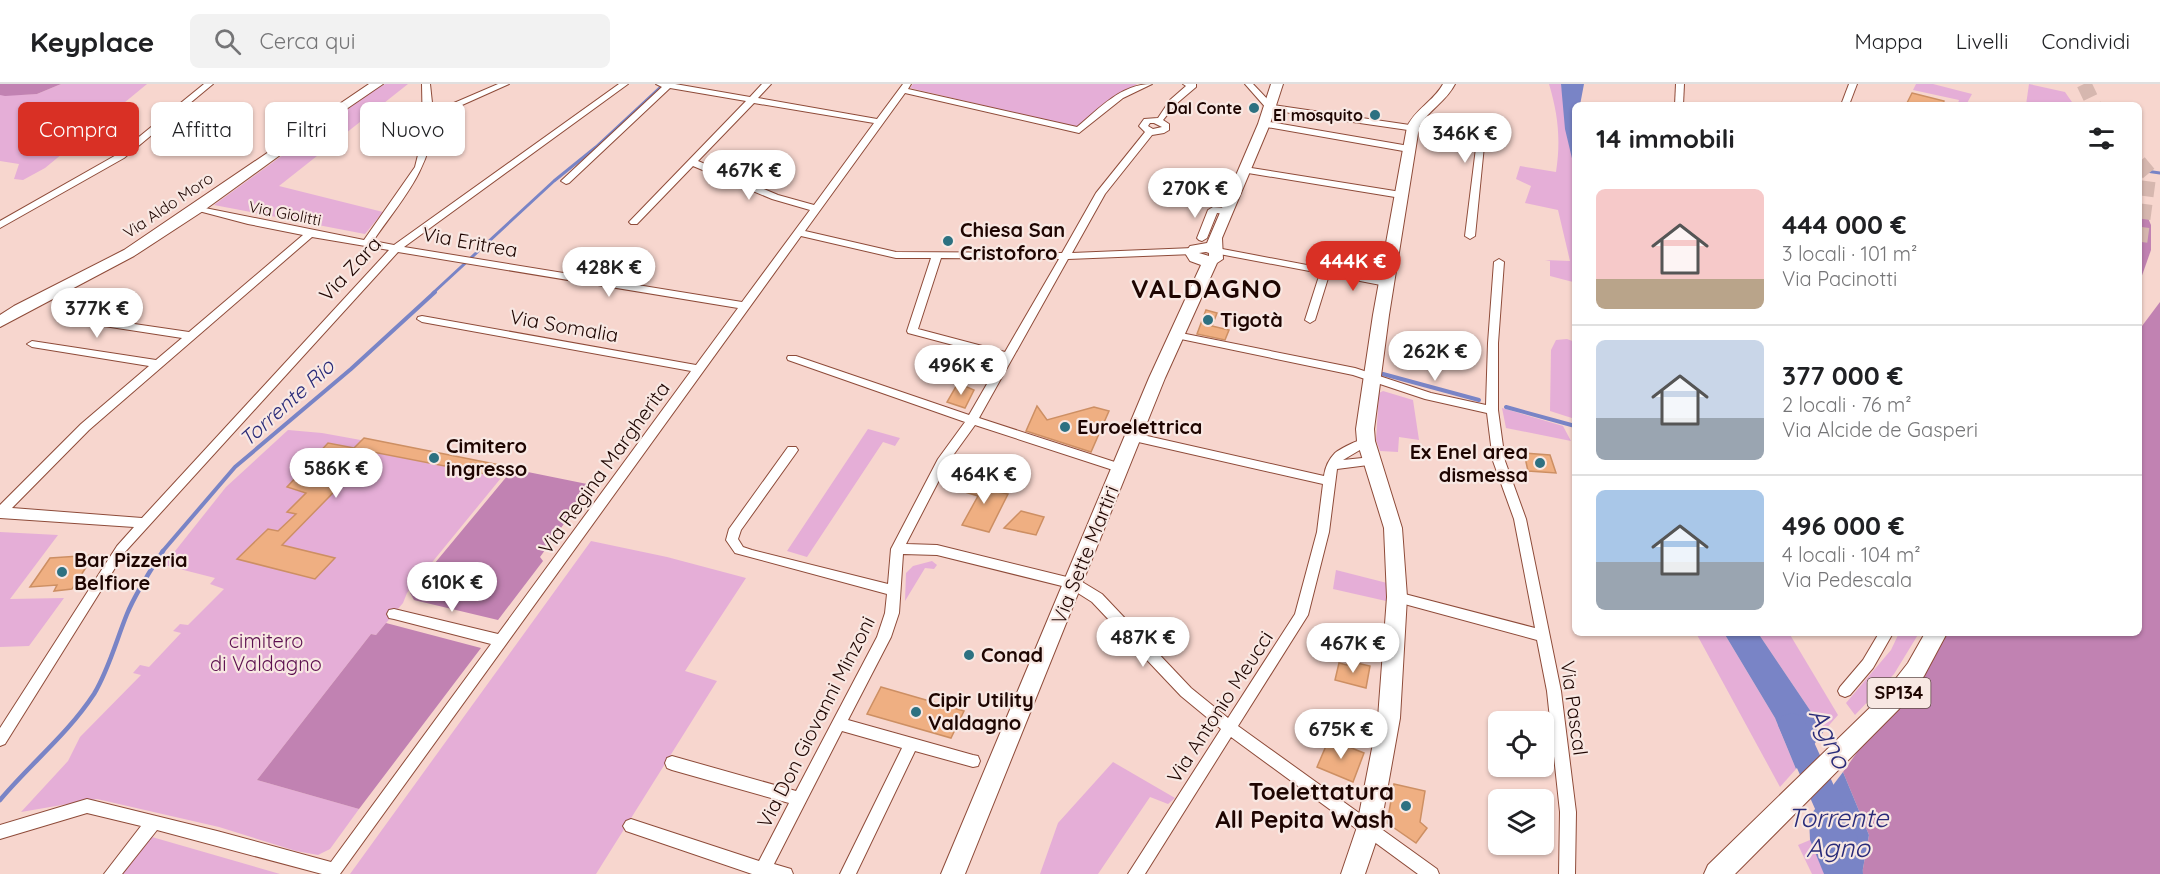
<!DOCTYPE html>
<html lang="it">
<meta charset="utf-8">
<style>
body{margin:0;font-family:Quicksand,sans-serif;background:#f2f2f2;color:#202124;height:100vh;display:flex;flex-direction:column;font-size:22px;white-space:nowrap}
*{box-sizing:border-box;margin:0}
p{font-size:20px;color:#757577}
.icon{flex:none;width:33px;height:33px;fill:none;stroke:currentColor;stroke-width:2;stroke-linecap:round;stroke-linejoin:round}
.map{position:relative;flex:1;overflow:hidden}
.details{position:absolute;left:1572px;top:18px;width:570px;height:534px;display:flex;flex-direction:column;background:#fff;border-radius:9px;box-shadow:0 2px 4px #0004}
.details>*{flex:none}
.guide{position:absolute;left:18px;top:18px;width:570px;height:54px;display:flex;gap:12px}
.tools{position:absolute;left:1488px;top:627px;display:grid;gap:12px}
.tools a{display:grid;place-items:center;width:66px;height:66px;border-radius:9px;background:#fff;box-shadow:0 2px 4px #0004;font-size:30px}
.price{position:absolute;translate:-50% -51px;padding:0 14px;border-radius:21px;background:#fff;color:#222;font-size:20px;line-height:39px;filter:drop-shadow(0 2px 3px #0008)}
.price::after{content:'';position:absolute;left:50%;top:36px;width:18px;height:14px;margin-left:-9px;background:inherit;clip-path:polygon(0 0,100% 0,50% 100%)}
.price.active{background:#d93025;color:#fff}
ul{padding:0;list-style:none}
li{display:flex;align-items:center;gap:18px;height:150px;padding:0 24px}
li+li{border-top:2px solid #e0e0e0}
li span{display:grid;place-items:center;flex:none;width:168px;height:120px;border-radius:9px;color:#555}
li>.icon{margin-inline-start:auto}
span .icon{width:72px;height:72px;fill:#fffc;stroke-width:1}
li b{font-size:26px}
h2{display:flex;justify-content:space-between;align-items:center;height:72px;padding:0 24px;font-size:26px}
.pill{padding:0 21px;border-radius:9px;background:#fff;box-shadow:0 2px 4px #0004;font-size:21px;line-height:54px}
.pill.active{background:#d93025;color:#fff}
header{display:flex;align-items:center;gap:36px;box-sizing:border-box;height:84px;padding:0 30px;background:#fff;border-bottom:2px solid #e0e0e0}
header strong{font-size:28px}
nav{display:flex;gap:33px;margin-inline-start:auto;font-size:21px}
.search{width:420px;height:54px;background:#f2f2f2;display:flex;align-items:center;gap:15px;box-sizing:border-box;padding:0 21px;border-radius:9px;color:#757577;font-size:22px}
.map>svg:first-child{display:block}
.green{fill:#e5aed7}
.forest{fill:#c182b2}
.water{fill:#7984c6}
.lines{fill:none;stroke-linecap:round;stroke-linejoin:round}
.stream-far2{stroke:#7984c6;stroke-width:3}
.stream-far1{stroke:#7984c6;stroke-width:4}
.stream{stroke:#7984c6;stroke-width:4.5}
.river{fill:#7984c6;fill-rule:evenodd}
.building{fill:#efaf82;stroke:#cd8f63;stroke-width:1.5}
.primary-tunnel{stroke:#d6b7af;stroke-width:15;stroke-dasharray:15 8;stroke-linecap:butt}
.street-casing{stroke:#8e4b39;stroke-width:2}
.secondary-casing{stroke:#8e4b39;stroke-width:2}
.primary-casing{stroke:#8e4b39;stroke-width:2}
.street{fill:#fff;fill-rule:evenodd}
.secondary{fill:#fff;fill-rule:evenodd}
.primary{fill:#fff;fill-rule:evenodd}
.poi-dot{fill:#2d7181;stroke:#f8e8e3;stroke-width:2}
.labels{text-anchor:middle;stroke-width:4.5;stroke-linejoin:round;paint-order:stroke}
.far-poi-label{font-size:16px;font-weight:bold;fill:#1e0501;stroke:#f8e8e3;text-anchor:end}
.far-street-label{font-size:16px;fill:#1e0501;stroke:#f8e8e3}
.shield{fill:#f8e8e3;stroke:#5f4945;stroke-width:1.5}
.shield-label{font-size:18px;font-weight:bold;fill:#1e0501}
.poi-label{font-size:20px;font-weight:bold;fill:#1e0501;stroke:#f8e8e3;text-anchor:start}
.street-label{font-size:20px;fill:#1e0501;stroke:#f8e8e3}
.park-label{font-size:20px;fill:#5c104f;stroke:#f8e8e3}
.water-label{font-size:21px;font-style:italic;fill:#292b79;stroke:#f8e8e3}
.near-poi-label{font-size:24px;font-weight:bold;fill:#1e0501;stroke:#f8e8e3;text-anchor:end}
.district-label{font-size:26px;font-weight:bold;letter-spacing:1.5px;fill:#1e0501;stroke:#f8e8e3}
.near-water-label{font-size:26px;font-style:italic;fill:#292b79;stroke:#f8e8e3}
</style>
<header>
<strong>Keyplace</strong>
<div class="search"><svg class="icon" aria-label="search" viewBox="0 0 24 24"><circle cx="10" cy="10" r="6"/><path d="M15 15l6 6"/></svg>Cerca qui</div>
<nav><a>Mappa</a><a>Livelli</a><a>Condividi</a></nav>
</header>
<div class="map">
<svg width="2160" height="790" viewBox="0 0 2160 790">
<rect width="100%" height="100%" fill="#f7d6ce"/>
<g class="green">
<polygon points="61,0 147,0 45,84 23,96 14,95 19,80 0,77 0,11 37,10"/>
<polygon points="385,0 408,0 279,102 383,128 365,150 214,121 364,12"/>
<polygon points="913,0 1137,0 1080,44 910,4"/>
<path d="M1549 0H1561L1575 87V213L1573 198 1550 192V177L1545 176 1570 177 1558 126 1525 119 1531 102 1516 95 1520 82 1556 88C1561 56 1558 30 1549 0Z"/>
<polygon points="1916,0 1933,0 1972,10 1966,21 1958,19 1959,16 1913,6"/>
<polygon points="2029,0 2065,8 2074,21 2026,21"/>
<polygon points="1567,255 1575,258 1575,335 1550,327 1551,266 1556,256"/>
<polygon points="1383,307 1413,316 1419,356 1399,353 1398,368 1380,367 1376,356 1379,309"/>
<polygon points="1502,324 1563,342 1571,357 1506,344"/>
<polygon points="868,345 900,354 895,362 883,358 807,473 787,467"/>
<polygon points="288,346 322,349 510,383 407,509 403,519 376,551 371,550 257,696 359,725 330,765 318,771 296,767 219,743 97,715 21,728 68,677 80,653 141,591 133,589 140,581 149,583 181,549 173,547 180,540 188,541 224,505 210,500 215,494 164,481 226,403"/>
<polygon points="0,448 58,451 10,515 64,514 29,562 0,563"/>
<polygon points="591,457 667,473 746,494 685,587 717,597 596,790 350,790"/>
<polygon points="932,477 937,481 934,485 925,484 905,517 906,489 913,482"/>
<polygon points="1336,486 1387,499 1386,517 1333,505"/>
<polygon points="1696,549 1724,549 1775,634 1796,685 1780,703"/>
<polygon points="1758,549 1789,549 1838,631 1824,647"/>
<polygon points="1899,549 1919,549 1894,590 1855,631 1846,619 1891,566"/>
<polygon points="1113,678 1175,714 1168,720 1150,713 1098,790 1040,790 1058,739"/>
<polygon points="152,753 280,790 122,790"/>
<polygon points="1810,756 1823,785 1824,790 1812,790 1798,761"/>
</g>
<g class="forest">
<polygon points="0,0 61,0 37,10 5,12 0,11"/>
<polygon points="2139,113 2151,141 2151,166 2139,200"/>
<polygon points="2160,218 2160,790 1862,790 1869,751 1843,688 1942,549 2139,549 2139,246"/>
<polygon points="513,385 592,401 540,473 543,477 498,536 414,516 410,509"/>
<polygon points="386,539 481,564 359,725 257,696 371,550 376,551"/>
</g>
<g class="water">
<polygon points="1561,0 1584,0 1580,21 1575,21 1575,87 1565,45"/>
<polygon points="1724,549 1758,549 1824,647 1796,685 1775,634"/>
<polygon points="1843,688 1869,751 1862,790 1824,790 1810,756 1809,733"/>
</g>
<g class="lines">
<g class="stream-far2">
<polyline points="2139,86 2160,89"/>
<polyline points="433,209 554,97 596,63 664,0"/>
</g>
<g class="stream-far1">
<polyline points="1383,290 1479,316"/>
<polyline points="1506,323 1575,342"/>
<polyline points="162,468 235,383 351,285 435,208"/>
</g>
<path class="stream" d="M0 716C31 679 67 651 94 610 109 585 116 557 127 530 136 508 150 487 163 467"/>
<polygon class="river" points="1792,629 1802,632 1857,752 1863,790 1831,790 1827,752 1778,641 1782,632"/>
</g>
<g class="building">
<polygon points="1912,9 1944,17 1943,21 1906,21"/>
<polygon points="1206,226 1217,229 1212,242 1229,246 1225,256 1197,250"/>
<polygon points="958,299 974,306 965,324 947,318"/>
<polygon points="1037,322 1047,336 1094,323 1109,327 1091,368 1026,347"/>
<polygon points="364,354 510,383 491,391 373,368 282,461 335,474 315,495 237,475 268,445 278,447 296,430 287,428 306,409 287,403 328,359 354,364"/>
<polygon points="1524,369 1550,371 1556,389 1528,387"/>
<polygon points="973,394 997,400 993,407 1008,410 989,448 962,441 978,412 965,408"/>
<polygon points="1021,427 1044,433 1036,451 1004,444"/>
<polygon points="94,471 72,505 54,507 57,501 30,503 50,474"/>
<polygon points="1348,577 1370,582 1366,604 1335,596 1339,579 1347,581"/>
<polygon points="881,603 964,627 951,654 867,630"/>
<polygon points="1329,655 1364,669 1353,698 1317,683"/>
<polygon points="1394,700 1425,707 1420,738 1427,744 1416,759 1387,739"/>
</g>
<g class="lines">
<g class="primary-tunnel">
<polyline points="2084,0 2094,21"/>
<polyline points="2139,78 2149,90 2139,164"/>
</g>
<g class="street-casing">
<g id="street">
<polygon points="204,0 213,0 124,74 0,144 0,137 118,70"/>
<path d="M422 0H430L433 28 498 0H509L433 34C433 84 399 119 373 157L394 161 619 0H628L404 163 742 218 810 126 772 115 693 82 637 140H631L629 138 746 17 670 4 569 99 566 100 561 97 663 2V0H675L750 13 762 0H771L758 14 877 35 903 0H911L908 5 1077 43C1100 24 1121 0 1152 0L1123 14 1079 49 905 9 805 147 896 168 1062 169 1096 109 1145 48 1139 42 1144 35 1158 34 1170 16 1186 2 1183 0H1196V3L1176 20 1163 36 1169 40V46L1164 49 1152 51 1105 110 1072 169 1193 164 1198 167 1193 170 1068 175 979 334 1124 381 1126 384 1124 387H1116L975 341 949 377 906 460 937 461 1079 496 1102 510 1191 604 1228 634 1295 530 1317 448 1323 400 1134 357 1128 353 1134 349 1324 392C1325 384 1329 375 1335 369 1341 364 1363 353 1370 354L1372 357 1370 360 1343 376 1372 373 1376 374 1378 377 1376 380 1337 385 1329 448 1308 531 1238 642 1437 785 1439 790H1418L1231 653 1145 790H1128L1221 645 1181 612 1092 518 1070 504 937 471 903 470 899 529 891 553 848 636 973 671 978 672 980 677 978 682 973 683 915 667 856 790H840L902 664 842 647 774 780 791 785 793 790H752L626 747 623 742 626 737 631 735 759 777 789 719 672 686 667 684 665 679 667 674 672 672 796 707 877 553 885 529 887 510 735 469 726 456 729 445 788 363H796L798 366 796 369 741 446 738 455 743 463 752 466 888 500 891 465 938 375 965 338 788 276 787 274 788 272H796L969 331 1002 274 908 249 907 247 931 174H896L801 152 340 790H322L157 746 122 790H104L141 742 87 729 0 755V741L87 715 217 747 331 778 491 560 394 535 389 534 387 530 389 526 394 525 498 550 691 287 422 238 417 235 418 233 422 232 696 281 738 224 398 168 125 468 5 660 0 662V644L117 462 134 443 0 434V421L81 340 149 282 32 263 27 260 32 257 156 276 182 254 104 242 94 237 127 209H135V213L107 236 189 248 303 151 248 140 195 126V122L364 156 415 83 423 51ZM754 19 874 39 814 121 778 111 698 77ZM1150 39H1154L1162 43 1153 45 1148 42ZM312 153 389 166 142 434 12 424 89 346ZM941 174 1059 175 1005 268 918 245Z"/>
<polygon points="1245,0 1253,0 1273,21 1485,52 1475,152 1470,155 1465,152 1477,56 1270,26 1267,25"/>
<polygon points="1676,0 1684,0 1683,21 1675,21"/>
<polygon points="1849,0 1857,0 1849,21 1841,21"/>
<polygon points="1264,37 1409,62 1413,65 1409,68 1261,42 1261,38"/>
<polygon points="1245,83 1401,108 1406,111 1401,114 1242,88 1242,84"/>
<polygon points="1213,123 1226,124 1231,127 1226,130 1217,129 1207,154 1202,157 1199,156 1197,154 1208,126"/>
<polygon points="1217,164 1386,196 1391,199 1386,202 1329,191 1315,236 1310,239 1305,236 1320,189 1214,169 1214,165"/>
<polygon points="1499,175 1504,178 1498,259 1498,326 1505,377 1526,435 1561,607 1576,728 1575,790 1559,790 1560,728 1547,607 1537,556 1397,518 1392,517 1390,513 1392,509 1397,508 1535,544 1514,435 1493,377 1487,329 1425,315 1353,291 1176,254 1171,251 1176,248 1355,284 1431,309 1486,321 1488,259 1494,178"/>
<polygon points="1879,549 1893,549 1873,584 1850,611 1845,613 1840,611 1838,607 1840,603 1863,576"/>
</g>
</g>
<g class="secondary-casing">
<g id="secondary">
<polygon points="369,0 383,0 298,58 203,127 134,172 0,243 0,231 14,222 124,166"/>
<polygon points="656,0 671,0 672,1 666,5"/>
<path d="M1271 0H1283L1270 40 1222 154 1223 175 1217 179 1165 294 965 790H941L1149 294 1201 181 1190 177 1185 169 1190 162 1207 159 1258 40ZM1206 168 1209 169V172L1199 169Z"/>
<path d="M1443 0H1455C1446 18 1428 26 1419 43L1389 231 1374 345 1375 357 1402 444 1407 513 1400 634 1380 746 1365 790H1341L1356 746 1378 634 1387 513 1384 444 1357 357 1356 345 1373 231 1407 43C1415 25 1434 17 1443 0Z"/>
</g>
</g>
<g class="primary-casing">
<polygon id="primary" points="1925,549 1947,549 1924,592 1899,625 1735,790 1704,790 1708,781 1883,611 1908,579"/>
</g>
<use href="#street" class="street"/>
<use href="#secondary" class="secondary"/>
<use href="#primary" class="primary"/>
</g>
<g class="poi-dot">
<circle cx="1254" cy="24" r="6"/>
<circle cx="1375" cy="31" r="6"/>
<circle cx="948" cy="157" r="6"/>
<circle cx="1208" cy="236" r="6"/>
<circle cx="1065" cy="343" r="6"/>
<circle cx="434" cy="374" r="6"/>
<circle cx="1540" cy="379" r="6"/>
<circle cx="62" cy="488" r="6"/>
<circle cx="969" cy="571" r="6"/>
<circle cx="916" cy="628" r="6"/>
<circle cx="1406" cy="722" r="6"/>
</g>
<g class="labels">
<g class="far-poi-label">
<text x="1242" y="30">Dal Conte</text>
<text x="1363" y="37">El mosquito</text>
</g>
<g class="far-street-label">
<text transform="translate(168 121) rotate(-34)" y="6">Via Aldo Moro</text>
<text transform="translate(285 129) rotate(11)" y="6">Via Giolitti</text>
</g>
<rect class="shield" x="1867.5" y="594" width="63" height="30" rx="4.5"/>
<g class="shield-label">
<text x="1899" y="615">SP134</text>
</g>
<g class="poi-label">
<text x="960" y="153">Chiesa San<tspan x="960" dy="23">Cristoforo</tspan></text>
<text x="1220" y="243">Tigotà</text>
<text x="1077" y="350">Euroelettrica</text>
<text x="446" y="369">Cimitero<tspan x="446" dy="23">ingresso</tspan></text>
<text x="1528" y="375" text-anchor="end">Ex Enel area<tspan x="1528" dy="23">dismessa</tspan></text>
<text x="74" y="483">Bar Pizzeria<tspan x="74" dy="23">Belfiore</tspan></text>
<text x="981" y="578">Conad</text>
<text x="928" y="623">Cipir Utility<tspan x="928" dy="23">Valdagno</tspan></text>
</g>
<g class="street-label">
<text transform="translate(470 158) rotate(10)" y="7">Via Eritrea</text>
<text transform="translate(350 185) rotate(-47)" y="7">Via Zara</text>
<text transform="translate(564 242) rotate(10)" y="7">Via Somalia</text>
<text transform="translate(604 384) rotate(-54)" y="7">Via Regina Margherita</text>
<text transform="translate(1085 471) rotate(-68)" y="7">Via Sette Martiri</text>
<text transform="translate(1220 623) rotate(-57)" y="7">Via Antonio Meucci</text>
<text transform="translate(1574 624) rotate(82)" y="7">Via Pascal</text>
<text transform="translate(816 638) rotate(-63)" y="7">Via Don Giovanni Minzoni</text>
</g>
<g class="park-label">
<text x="266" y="564">cimitero<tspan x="266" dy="23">di Valdagno</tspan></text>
</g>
<g class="water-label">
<text transform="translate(287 319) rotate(-42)" y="7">Torrente Rio</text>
</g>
<g class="near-poi-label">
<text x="1394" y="716">Toelettatura<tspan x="1394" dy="28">All Pepita Wash</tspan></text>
</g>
<g class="district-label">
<text x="1207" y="214">VALDAGNO</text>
</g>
<g class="near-water-label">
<text transform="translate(1830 654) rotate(65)" y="9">Agno</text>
<text x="1838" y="743">Torrente<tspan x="1838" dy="30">Agno</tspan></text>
</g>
</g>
</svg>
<div class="tools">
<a><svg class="icon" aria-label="locate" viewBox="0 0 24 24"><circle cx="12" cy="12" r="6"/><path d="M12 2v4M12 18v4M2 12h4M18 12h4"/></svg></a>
<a><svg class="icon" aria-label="layers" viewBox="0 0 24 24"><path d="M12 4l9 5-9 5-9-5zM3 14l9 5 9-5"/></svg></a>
</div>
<b class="price" style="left:1465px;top:80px">346K €</b>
<b class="price" style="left:749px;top:117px">467K €</b>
<b class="price" style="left:1195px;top:135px">270K €</b>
<b class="price active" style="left:1353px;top:208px">444K €</b>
<b class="price" style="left:609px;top:214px">428K €</b>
<b class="price" style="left:97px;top:255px">377K €</b>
<b class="price" style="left:1435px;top:298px">262K €</b>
<b class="price" style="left:961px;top:312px">496K €</b>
<b class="price" style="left:336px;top:415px">586K €</b>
<b class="price" style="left:984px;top:421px">464K €</b>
<b class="price" style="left:452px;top:529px">610K €</b>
<b class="price" style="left:1143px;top:584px">487K €</b>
<b class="price" style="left:1353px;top:590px">467K €</b>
<b class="price" style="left:1341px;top:676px">675K €</b>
<div class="guide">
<a class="pill active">Compra</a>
<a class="pill">Affitta</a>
<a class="pill">Filtri</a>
<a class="pill">Nuovo</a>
</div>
<section class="details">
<h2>14 immobili<svg class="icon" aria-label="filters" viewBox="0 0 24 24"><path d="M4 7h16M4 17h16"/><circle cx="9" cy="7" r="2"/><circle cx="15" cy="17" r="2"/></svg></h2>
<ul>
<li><span style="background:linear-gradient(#f6c9c9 75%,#b9a48a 0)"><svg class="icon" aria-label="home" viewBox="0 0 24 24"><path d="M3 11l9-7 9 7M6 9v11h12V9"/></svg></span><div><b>444 000 €</b><p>3 locali · 101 m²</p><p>Via Pacinotti</p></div></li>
<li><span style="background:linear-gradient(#c9d6e8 65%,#9aa5b1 0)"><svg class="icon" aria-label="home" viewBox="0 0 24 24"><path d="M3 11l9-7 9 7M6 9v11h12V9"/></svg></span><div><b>377 000 €</b><p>2 locali · 76 m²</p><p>Via Alcide de Gasperi</p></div></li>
<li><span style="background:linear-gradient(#a9c7e8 60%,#9aa5b1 0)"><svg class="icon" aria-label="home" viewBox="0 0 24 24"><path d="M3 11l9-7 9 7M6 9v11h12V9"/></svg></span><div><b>496 000 €</b><p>4 locali · 104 m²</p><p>Via Pedescala</p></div></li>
</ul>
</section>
</div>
